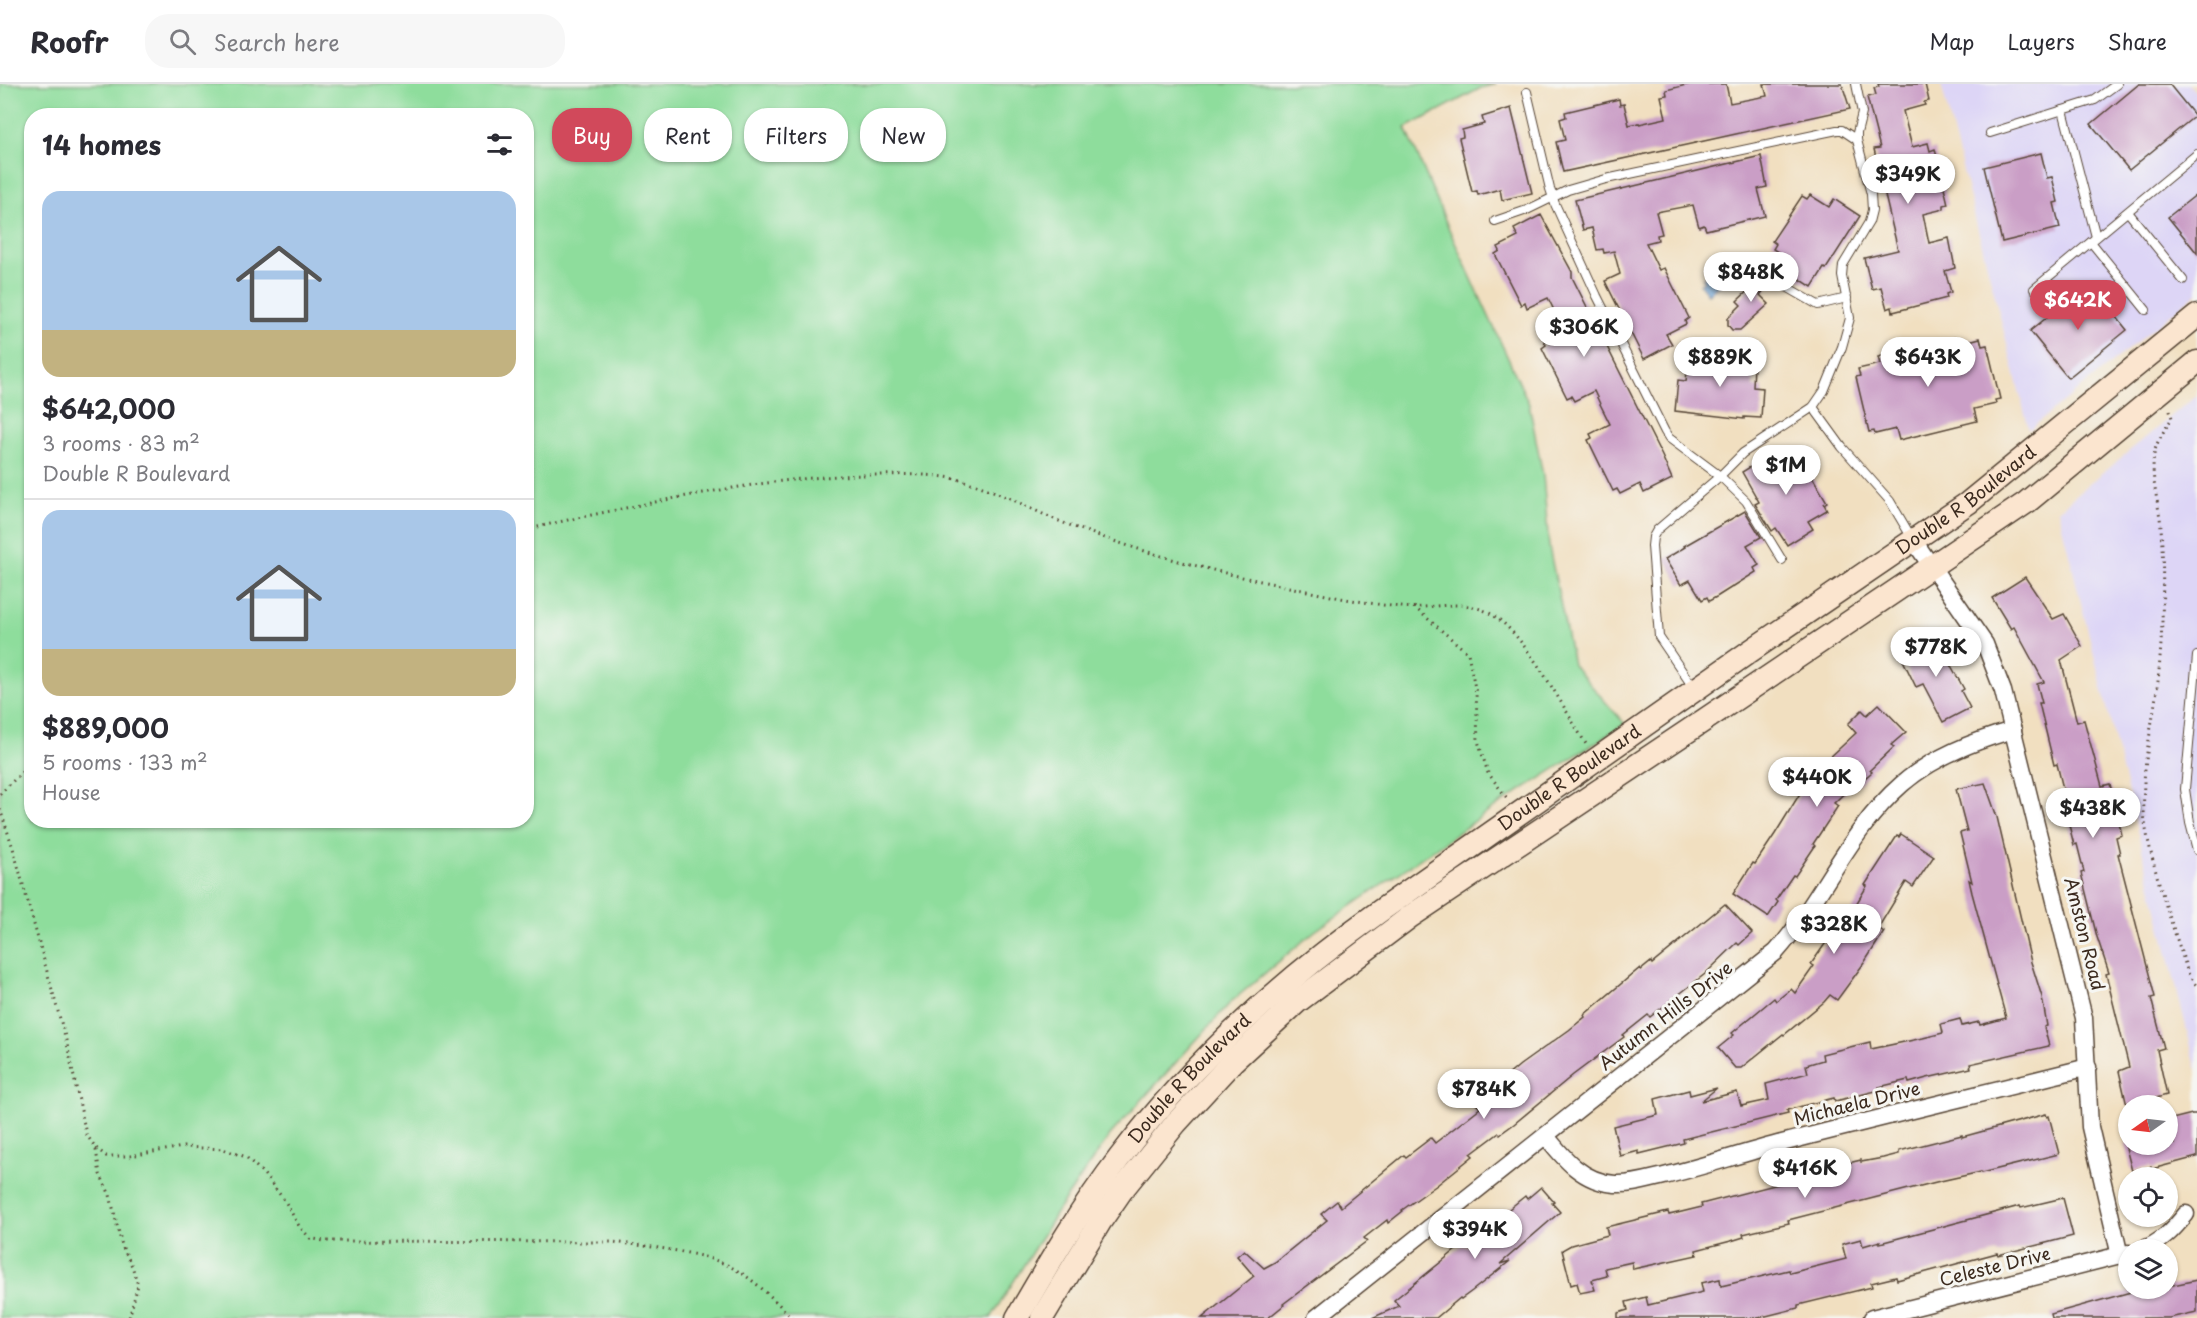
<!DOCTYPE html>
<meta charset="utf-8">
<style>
body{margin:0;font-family:"Playpen Sans",sans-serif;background:#f7f7f7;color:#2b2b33;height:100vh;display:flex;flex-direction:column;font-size:22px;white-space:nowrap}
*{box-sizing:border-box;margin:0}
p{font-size:20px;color:#7c7c81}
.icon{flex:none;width:33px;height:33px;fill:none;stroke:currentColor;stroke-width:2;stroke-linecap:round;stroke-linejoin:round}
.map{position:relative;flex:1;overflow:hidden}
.drawer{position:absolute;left:24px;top:24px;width:510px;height:720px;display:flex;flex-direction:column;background:#fff;border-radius:24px;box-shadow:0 2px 4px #0004}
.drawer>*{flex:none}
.hud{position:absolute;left:552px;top:24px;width:570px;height:54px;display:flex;gap:12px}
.needle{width:39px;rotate:256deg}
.fabs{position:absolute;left:2118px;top:1011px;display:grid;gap:12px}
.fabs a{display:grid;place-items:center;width:60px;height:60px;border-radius:50%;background:#fff;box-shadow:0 2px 4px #0004;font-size:30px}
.price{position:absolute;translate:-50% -51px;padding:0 14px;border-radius:21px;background:#fff;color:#222;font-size:20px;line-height:39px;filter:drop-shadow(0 2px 3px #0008)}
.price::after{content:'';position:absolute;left:50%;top:36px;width:18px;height:14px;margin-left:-9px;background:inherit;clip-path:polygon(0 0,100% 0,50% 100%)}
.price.active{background:#d1495b;color:#fff}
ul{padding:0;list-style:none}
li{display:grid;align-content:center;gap:12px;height:318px;padding:0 18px}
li+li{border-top:2px solid #e1e1e2}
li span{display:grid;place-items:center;height:186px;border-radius:18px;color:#555}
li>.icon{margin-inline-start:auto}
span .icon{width:108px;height:108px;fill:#fffc;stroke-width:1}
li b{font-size:26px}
h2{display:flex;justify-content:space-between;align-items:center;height:72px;padding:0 18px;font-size:26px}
.tag{padding:0 21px;border-radius:24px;background:#fff;box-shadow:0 2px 4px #0004;font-size:21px;line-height:54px}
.tag.active{background:#d1495b;color:#fff}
header{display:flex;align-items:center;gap:36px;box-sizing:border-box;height:84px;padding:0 30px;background:#fff;border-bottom:2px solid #e1e1e2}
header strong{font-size:28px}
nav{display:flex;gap:33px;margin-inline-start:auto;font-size:21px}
.search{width:420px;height:54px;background:#f7f7f7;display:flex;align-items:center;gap:15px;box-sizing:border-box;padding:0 21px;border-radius:24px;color:#7c7c81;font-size:22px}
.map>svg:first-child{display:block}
.built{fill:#ddd5f6}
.green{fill:#8edd9c;stroke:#64845d;stroke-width:1.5;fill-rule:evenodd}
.water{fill:#6aa4da;stroke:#52677c;stroke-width:1.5}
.building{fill:#ca9ec6}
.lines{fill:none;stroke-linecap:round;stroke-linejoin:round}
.service-casing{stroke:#564536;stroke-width:10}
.minor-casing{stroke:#564536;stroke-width:19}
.secondary-casing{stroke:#564536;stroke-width:25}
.path{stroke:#564536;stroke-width:3;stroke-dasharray:1.5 4.5;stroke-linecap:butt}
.service{stroke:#fff;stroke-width:8}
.minor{stroke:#fff;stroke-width:16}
.secondary{stroke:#fbe5cf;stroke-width:22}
.labels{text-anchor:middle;stroke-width:6;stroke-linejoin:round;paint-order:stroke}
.street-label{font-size:18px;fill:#3b2a1e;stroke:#f6f6f2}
</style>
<header>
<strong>Roofr</strong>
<div class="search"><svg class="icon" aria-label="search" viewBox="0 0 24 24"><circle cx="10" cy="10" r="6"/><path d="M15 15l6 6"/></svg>Search here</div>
<nav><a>Map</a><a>Layers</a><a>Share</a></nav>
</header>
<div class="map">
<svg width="2197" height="1234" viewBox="0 0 2197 1234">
<rect width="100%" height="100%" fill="#f6f6f2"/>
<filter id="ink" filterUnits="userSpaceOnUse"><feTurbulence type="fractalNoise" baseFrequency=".0167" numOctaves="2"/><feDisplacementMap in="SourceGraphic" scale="12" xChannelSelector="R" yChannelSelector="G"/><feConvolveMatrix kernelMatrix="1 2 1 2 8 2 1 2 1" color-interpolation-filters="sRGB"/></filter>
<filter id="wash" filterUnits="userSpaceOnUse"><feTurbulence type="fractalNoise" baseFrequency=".008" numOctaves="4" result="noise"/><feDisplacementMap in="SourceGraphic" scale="24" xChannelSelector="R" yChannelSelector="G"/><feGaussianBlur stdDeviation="1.35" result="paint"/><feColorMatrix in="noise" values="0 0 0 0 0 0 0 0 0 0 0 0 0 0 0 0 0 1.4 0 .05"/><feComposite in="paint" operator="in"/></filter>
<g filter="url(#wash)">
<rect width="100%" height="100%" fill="#f1dfc0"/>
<g class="built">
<polygon points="1941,0 2189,0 2197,10 2197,209 2029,346"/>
<polygon points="2197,311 2197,987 2058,426"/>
</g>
<path class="green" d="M0 0H1496L1481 4 1406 44 1452 152 1529 320 1543 391 1549 463 1573 581 1625 640 1500 720 1315 847 1231 918 1110 1051 1058 1126 991 1234H0ZM32 32H526V736H32Z"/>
<polygon class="water" points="1729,174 1735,182 1732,186 1733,190 1708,210 1700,200 1704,197 1703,194 1721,178 1725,179"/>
<g id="blocks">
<g class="building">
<polygon points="1690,0 1726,0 1730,19 1767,12 1764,0 1842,0 1850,25 1563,88 1556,58 1565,56 1560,35 1566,33 1565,28 1619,15 1620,21 1624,20 1629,41 1639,39 1639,40 1666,34 1661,12 1667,11 1666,6"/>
<polygon points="1878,0 1925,0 1929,17 1924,18 1925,21 1903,27 1912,63 1928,59 1930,67 1935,65 1948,120 1944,121 1944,125 1923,130 1929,159 1949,154 1955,184 1945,187 1951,208 1946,210 1947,214 1893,228 1892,223 1887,225 1881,203 1872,205 1864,174 1898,166 1878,82 1874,65 1880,64 1867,13 1876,11 1874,4 1879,3"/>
<polygon points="2139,0 2169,0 2195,32 2129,86 2091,40"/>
<polygon points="1511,24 1532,109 1502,116 1500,105 1478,111 1477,107 1472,108 1459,54 1463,53 1462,46 1484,40 1482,33"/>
<polygon points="2041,69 2047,94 2052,93 2058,118 2054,119 2060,144 2002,158 1984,83"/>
<polygon points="1761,72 1767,103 1758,105 1765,132 1706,146 1704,141 1699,143 1693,121 1656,128 1662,150 1657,151 1658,156 1646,159 1659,186 1664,184 1689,234 1685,237 1686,240 1666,250 1672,260 1644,275 1605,197 1620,190 1614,167 1604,169 1603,165 1597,166 1592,144 1583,146 1575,116"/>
<polygon points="2197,110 2197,169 2168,133"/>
<polygon points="1810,111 1829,123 1834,115 1860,132 1826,185 1824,184 1812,203 1786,186 1792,177 1773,165 1776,160 1772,157 1802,112 1807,115"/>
<polygon points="1541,131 1572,188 1572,193 1662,372 1672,395 1644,409 1640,400 1620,410 1617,405 1613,407 1588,356 1592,354 1590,350 1610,340 1600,320 1594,307 1574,317 1571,312 1567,314 1542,264 1546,261 1544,257 1564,247 1548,214 1527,224 1525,218 1521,221 1495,170 1500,167 1498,163 1518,153 1514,145"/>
<polygon points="1771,185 1777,190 1760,211 1769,220 1740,246 1732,246 1728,241 1728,234 1741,221 1737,217"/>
<polygon points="2086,202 2091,209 2095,206 2127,246 2068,294 2030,247"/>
<polygon points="1957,253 1958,260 1980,254 1982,262 1987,261 2000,315 1995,316 1996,320 1974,325 1977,337 1924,350 1899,356 1896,345 1875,350 1874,347 1869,348 1856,293 1860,292 1858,285 1880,280 1878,273 1894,269 1893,267"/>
<polygon points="1689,270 1751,276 1750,280 1754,281 1753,303 1763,304 1761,334 1744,333 1744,335 1675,327 1678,296 1686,297"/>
<polygon points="1793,369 1795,373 1799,370 1827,418 1824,420 1827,426 1808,437 1813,445 1787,461 1776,444 1772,447 1755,420 1759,418 1742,388 1768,372 1773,381"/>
<polygon points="1745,427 1761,453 1747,461 1759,481 1754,484 1756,488 1718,512 1709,517 1707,513 1702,516 1690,496 1681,501 1665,475 1685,463 1684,462"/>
<polygon points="2025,493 2053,535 2064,530 2082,562 2061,576 2077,638 2084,636 2102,702 2110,700 2122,751 2116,753 2120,770 2118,770 2155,913 2151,914 2164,964 2157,966 2167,1011 2127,1022 2119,987 2129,983 2106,890 2109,889 2097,853 2081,789 2084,788 2077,760 2074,761 2062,713 2065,713 2057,680 2054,681 2039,619 2042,619 2037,600 2044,598 2014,543 2011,545 1992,514"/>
<polygon points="1935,553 1964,605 1961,607 1970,624 1943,638 1923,600 1916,603 1900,570"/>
<polygon points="1879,620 1906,648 1891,661 1894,663 1870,686 1872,688 1858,700 1856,698 1834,719 1838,722 1813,760 1815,762 1795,792 1793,791 1776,816 1778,818 1768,833 1733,810 1753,779 1755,780 1775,750 1812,690 1856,649 1848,640 1862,626 1867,631"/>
<polygon points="1985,699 1997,733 2031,878 2042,913 2047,942 2044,943 2049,962 1970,980 1971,984 1927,994 1909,999 1908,996 1879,1003 1880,1006 1835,1017 1834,1014 1806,1021 1787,1026 1788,1029 1683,1055 1684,1059 1639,1070 1639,1067 1620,1072 1613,1042 1658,1031 1655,1015 1689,1006 1690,1011 1717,1004 1701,1017 1737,1008 1741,1022 1769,1016 1766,1000 1808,989 1806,981 1823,976 1822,970 1870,958 1871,965 1923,954 1943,949 1941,940 1960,935 1962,942 1979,938 1980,941 2006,934 1972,809 1969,796 1972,798 1960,749 1967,747 1956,705"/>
<polygon points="1901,750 1934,772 1913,803 1906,798 1878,844 1884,848 1864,879 1837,916 1830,911 1824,918 1784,951 1783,950 1741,984 1735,984 1718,964 1734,951 1732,949 1774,914 1776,917 1791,905 1795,909 1814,882 1811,880 1848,827 1850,829 1852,827 1867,802 1865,801 1897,752 1899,753"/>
<polygon points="1725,820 1752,849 1739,861 1737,859 1705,890 1650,933 1648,931 1623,951 1624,953 1573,991 1514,1040 1500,1050 1499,1049 1471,1070 1473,1072 1437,1101 1402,1126 1403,1127 1388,1139 1387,1136 1364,1154 1367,1157 1283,1220 1284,1221 1268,1234 1202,1234 1254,1192 1237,1172 1244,1166 1264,1184 1275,1178 1327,1136 1321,1130 1337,1117 1341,1123 1404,1071 1406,1073 1431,1054 1435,1059 1480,1024 1475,1019 1520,981 1569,946 1585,933 1584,931 1640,884 1641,886 1651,878 1652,880"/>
<polygon points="2046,1030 2047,1033 2049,1032 2059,1070 1981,1089 1981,1088 1936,1098 1788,1136 1789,1139 1743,1150 1744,1153 1731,1157 1696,1166 1697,1171 1633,1185 1632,1178 1605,1184 1607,1192 1592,1196 1595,1206 1580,1209 1577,1199 1571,1201 1562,1166 1571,1161 1608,1151 1606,1143 1668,1128 1669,1131 1702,1123 1701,1120 1790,1097 1790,1095 1807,1089 1861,1076 1861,1078 1883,1074 1899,1070 1899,1067 1962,1051 1962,1053"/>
<polygon points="2192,1030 2197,1030 2197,1073 2152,1085 2151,1083 2132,1087 2125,1060 2174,1060 2168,1036"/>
<polygon points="1541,1103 1554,1118 1552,1119 1560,1128 1500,1180 1510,1177 1472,1207 1461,1215 1460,1214 1436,1234 1372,1234 1399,1222 1394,1216 1462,1161 1467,1163 1490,1144 1488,1142 1525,1112 1527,1115"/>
<polygon points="2063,1114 2073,1152 2050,1158 1998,1171 1997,1169 1897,1196 1896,1193 1871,1199 1872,1203 1798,1221 1798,1224 1758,1234 1618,1234 1618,1229 1628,1226 1626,1218 1646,1213 1648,1221 1703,1208 1701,1199 1720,1195 1721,1202 1789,1186 1790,1189 1846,1175 1842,1160 1861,1155 1863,1162 1880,1157 1880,1159 2020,1122 2021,1124"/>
<polygon points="2197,1196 2197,1228 2169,1234 2052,1234 2051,1230 2138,1206 2168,1204 2168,1202"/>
</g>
</g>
</g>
<g filter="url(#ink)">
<use href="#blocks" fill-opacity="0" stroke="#564536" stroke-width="1.5"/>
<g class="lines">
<g class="service-casing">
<g id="service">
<polyline points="1527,8 1550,105 1555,120 1597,212 1665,348 1669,354 1720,392 1743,369 1813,323 1824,307 1842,263 1850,234 1842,192 1843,181 1869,138 1872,126 1871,110 1857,56 1857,49 1862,29 1856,0"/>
<polyline points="1990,49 2063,26"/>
<polyline points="2128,128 2183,196"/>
<polyline points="1495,137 1527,126 1568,106 1606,95 1837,46 1842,46 1857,56"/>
<polyline points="2096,153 2063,26 2095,16 2117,0"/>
<polyline points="2091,158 2146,226"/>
<polyline points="1785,202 1818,221 1847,214"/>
<polyline points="2034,205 2197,70"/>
<polyline points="1813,323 1842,363 1890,417 1913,456"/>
<polyline points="2197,572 2185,705 2190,739 2197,766"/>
<polyline points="1695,606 1659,553 1652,462 1653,453 1657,446 1720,392 1746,417 1782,476"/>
</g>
</g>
<g class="minor-casing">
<g id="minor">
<polyline points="1914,457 1985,560 2003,607 2084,934 2090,1043 2120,1172"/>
<path d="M1546 1052C1564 1075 1583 1098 1615 1100 1632 1101 1647 1096 1664 1092 1702 1083 1740 1070 1778 1060 1881 1033 1985 1009 2088 983"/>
<path d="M2141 1166C2161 1159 2173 1146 2186 1130"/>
<path d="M1316 1234 1776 868C1822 816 1849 746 1902 700 1933 673 1974 657 2013 646"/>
<polyline points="1872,1234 2128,1169"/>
</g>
</g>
<g class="secondary-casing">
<g id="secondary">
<path id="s1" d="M1017 1234C1049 1179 1081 1124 1120 1073 1193 977 1282 897 1380 827L1749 568 1968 419 2197 232"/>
<polyline points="1042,1234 1100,1138 1122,1106 1176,1039 1232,978 1297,918 1411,832 1703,637 2027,418 2197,278"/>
</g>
</g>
<g class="path">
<path d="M2170 326 2172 334C2166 344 2158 355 2155 366 2149 391 2159 418 2161 443 2164 490 2163 549 2158 597 2152 647 2138 694 2146 745 2155 794 2173 842 2188 889L2197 903"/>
<path d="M526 446C564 436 602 429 640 421 716 406 792 392 869 391 896 391 924 389 951 394 993 402 1029 426 1069 441 1135 466 1205 486 1275 500 1316 509 1359 519 1401 523 1432 526 1462 513 1491 530 1525 549 1564 625 1586 660"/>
<polyline points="1414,523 1468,569 1476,609 1478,657 1488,689 1507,714"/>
<polyline points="0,710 32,678"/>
<path d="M0 725 13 764 67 960 86 1050 96 1064 106 1072H130L183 1063 223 1065 246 1073 263 1089 285 1117 299 1142 310 1154 324 1157 613 1158C645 1162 704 1168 731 1183 754 1195 774 1215 792 1234"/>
<polyline points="96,1066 100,1090 110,1111 122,1162 132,1182 138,1201 129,1234"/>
</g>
<use href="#service" class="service"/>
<use href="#minor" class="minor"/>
<use href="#secondary" class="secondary"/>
</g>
</g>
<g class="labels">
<g class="street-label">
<text dy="6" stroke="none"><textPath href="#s1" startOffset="1266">Double R Boulevard</textPath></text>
<text dy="6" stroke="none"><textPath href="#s1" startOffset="782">Double R Boulevard</textPath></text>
<text transform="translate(2084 850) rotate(76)" y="6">Amston Road</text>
<text transform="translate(1666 932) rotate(-38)" y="6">Autumn Hills Drive</text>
<text dy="6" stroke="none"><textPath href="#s1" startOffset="296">Double R Boulevard</textPath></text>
<text transform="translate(1857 1020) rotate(-14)" y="6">Michaela Drive</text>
<text transform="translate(1995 1183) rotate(-14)" y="6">Celeste Drive</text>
</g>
</g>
</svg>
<div class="fabs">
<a><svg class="needle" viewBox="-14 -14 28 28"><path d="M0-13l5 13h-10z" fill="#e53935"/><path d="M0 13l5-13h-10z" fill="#7c7c81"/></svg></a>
<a><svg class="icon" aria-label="locate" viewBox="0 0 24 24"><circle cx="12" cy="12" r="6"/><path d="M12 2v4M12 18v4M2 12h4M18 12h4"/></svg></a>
<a><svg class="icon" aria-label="layers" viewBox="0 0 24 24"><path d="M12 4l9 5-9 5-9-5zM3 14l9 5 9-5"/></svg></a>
</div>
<b class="price" style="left:1908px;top:121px">$349K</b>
<b class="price" style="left:1751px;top:219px">$848K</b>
<b class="price active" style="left:2078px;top:247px">$642K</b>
<b class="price" style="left:1584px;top:274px">$306K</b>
<b class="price" style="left:1720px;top:304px">$889K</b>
<b class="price" style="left:1928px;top:304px">$643K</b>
<b class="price" style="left:1786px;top:412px">$1M</b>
<b class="price" style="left:1936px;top:594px">$778K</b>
<b class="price" style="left:1817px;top:724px">$440K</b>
<b class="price" style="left:2093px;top:755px">$438K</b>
<b class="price" style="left:1834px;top:871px">$328K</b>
<b class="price" style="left:1484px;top:1036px">$784K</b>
<b class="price" style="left:1805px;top:1115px">$416K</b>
<b class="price" style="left:1475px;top:1176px">$394K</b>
<div class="hud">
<a class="tag active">Buy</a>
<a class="tag">Rent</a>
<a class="tag">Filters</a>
<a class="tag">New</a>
</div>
<section class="drawer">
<h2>14 homes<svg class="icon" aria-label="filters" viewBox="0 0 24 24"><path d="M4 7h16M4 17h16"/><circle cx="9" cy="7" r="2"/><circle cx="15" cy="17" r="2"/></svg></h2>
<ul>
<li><span style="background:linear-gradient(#a9c7e8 75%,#c2b280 0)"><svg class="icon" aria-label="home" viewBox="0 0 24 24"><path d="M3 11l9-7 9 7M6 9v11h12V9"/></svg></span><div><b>$642,000</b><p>3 rooms · 83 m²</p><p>Double R Boulevard</p></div></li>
<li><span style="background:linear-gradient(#a9c7e8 75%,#c2b280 0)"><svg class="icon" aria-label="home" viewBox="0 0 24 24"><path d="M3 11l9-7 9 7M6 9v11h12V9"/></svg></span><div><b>$889,000</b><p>5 rooms · 133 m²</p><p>House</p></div></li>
</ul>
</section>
</div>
